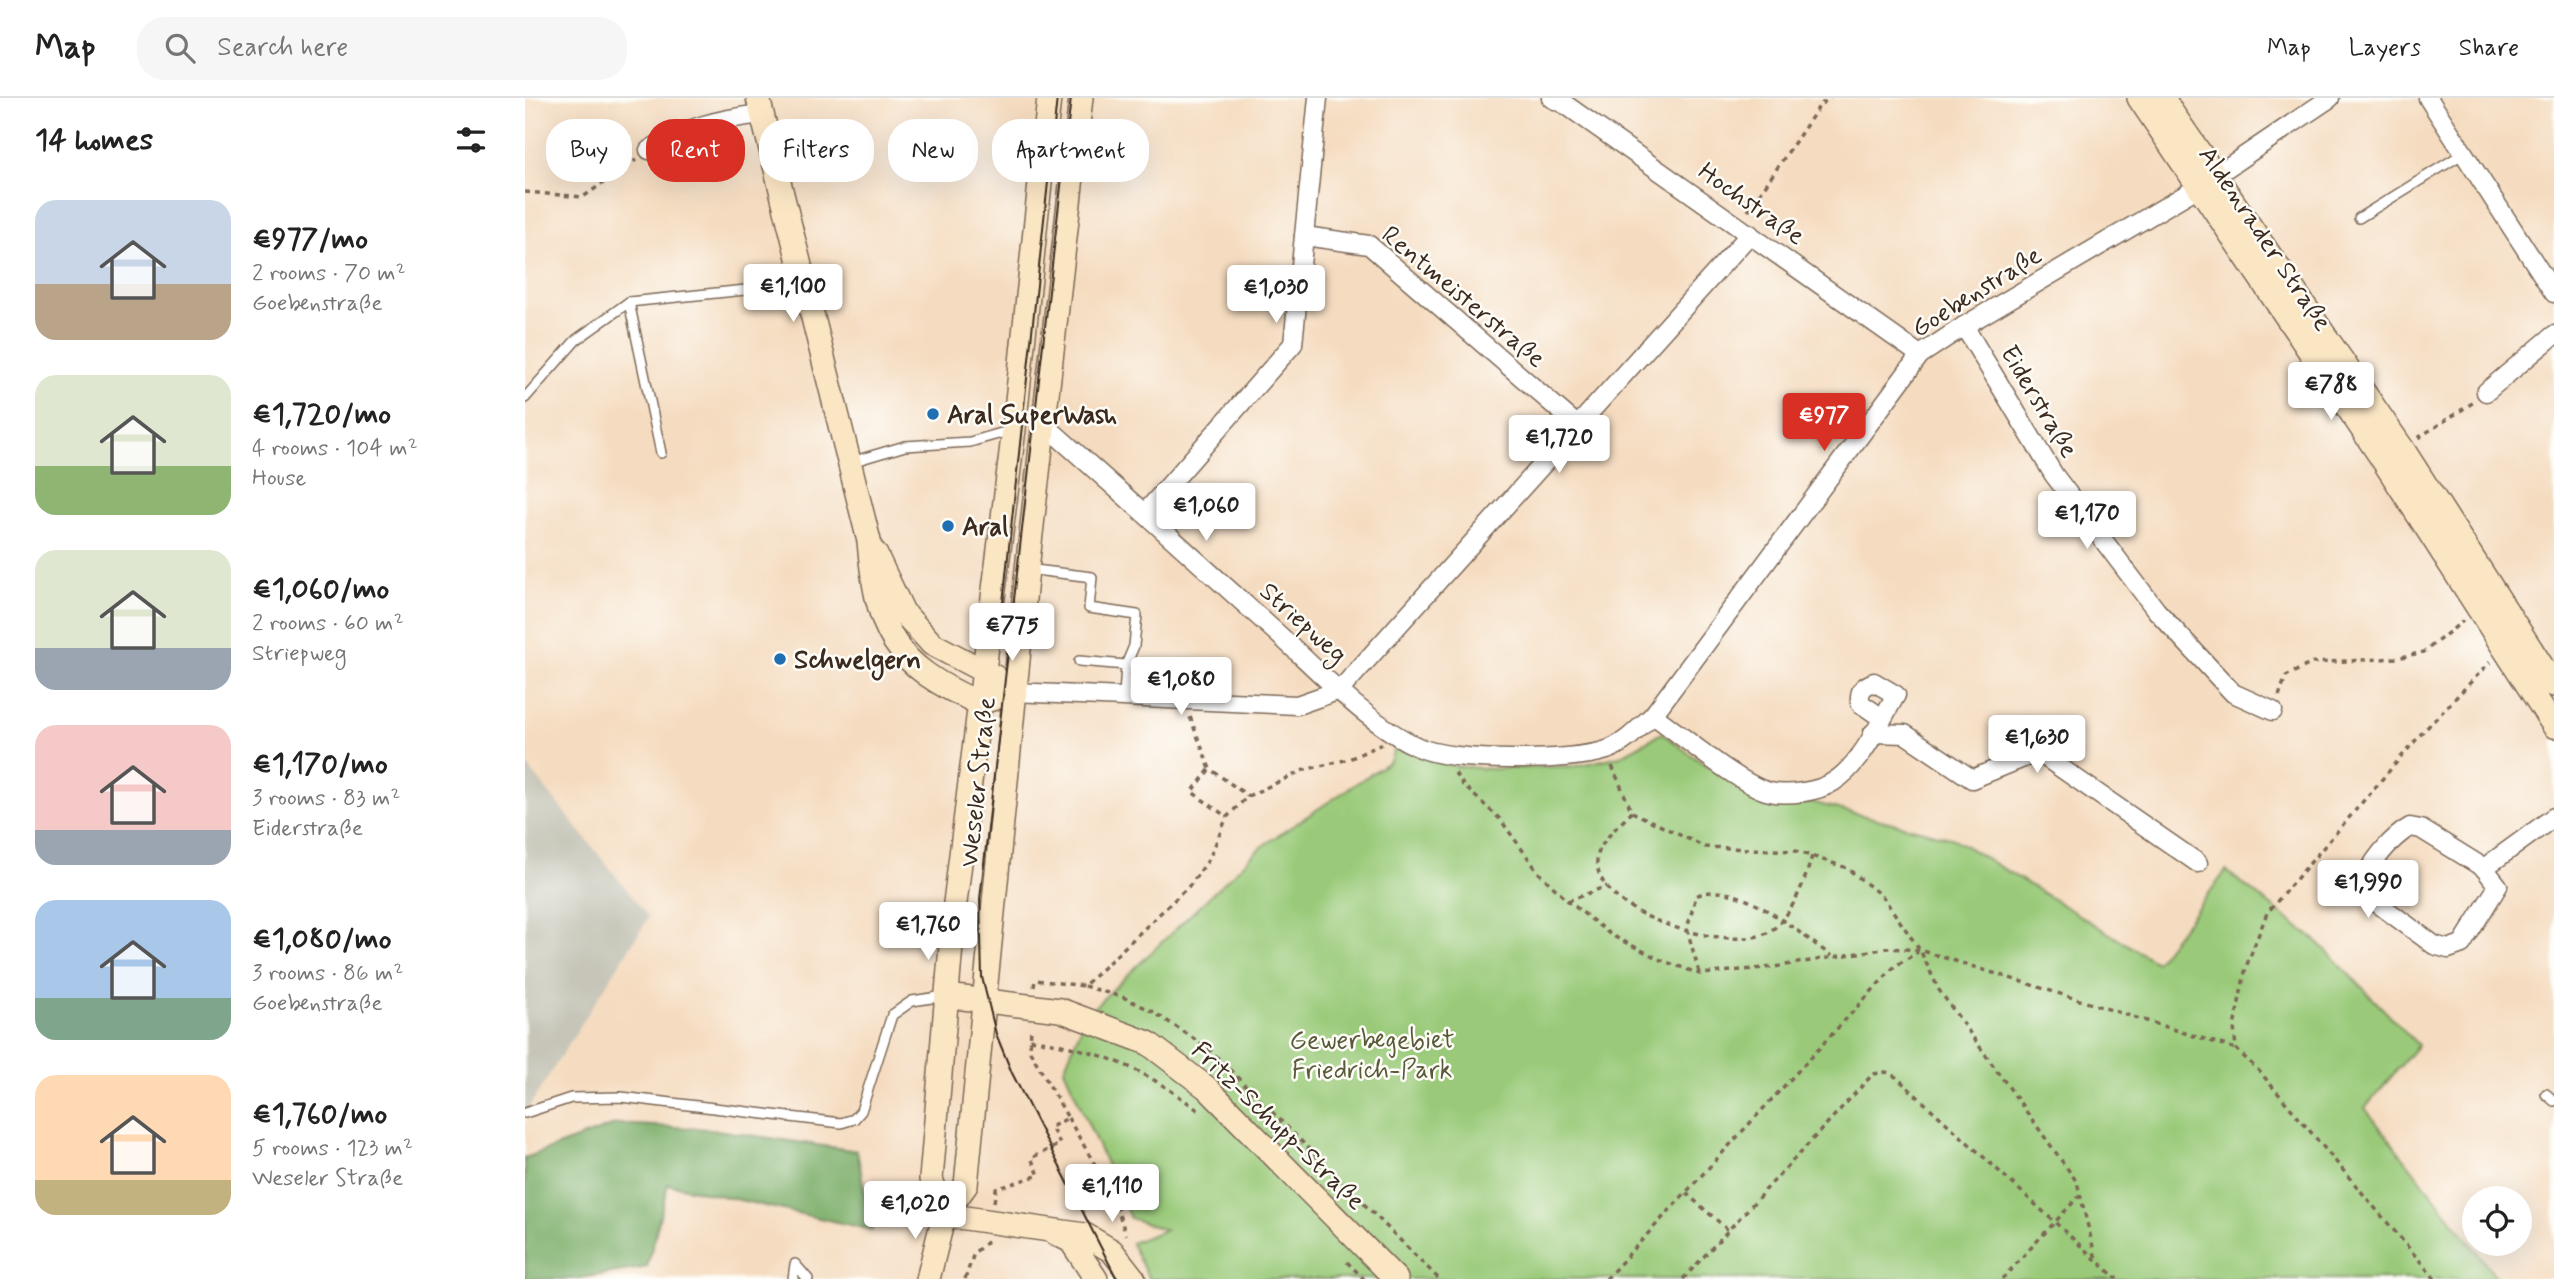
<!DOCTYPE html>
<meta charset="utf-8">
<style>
body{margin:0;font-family:Mynerve,sans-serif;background:#f6f6f6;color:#222;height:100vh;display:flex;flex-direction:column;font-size:26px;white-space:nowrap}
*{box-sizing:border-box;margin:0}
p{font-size:23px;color:#767676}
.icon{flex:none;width:38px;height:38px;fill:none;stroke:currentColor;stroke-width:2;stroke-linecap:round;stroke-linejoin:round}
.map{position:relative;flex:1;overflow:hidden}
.side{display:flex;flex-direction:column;background:#fff;width:525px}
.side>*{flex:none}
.hud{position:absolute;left:21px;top:21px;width:665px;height:63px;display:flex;gap:14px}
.controls{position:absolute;left:1937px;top:1088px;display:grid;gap:14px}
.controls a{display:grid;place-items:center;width:70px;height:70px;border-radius:50%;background:#fff;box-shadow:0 7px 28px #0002;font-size:35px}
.price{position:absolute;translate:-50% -60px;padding:0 16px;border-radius:7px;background:#fff;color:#222;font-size:23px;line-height:46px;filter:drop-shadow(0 2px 4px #0008)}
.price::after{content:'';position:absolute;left:50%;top:42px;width:21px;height:16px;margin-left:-10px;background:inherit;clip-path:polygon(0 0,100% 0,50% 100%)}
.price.current{background:#d93025;color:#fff}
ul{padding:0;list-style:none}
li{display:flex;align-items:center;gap:21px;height:175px;padding:0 35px}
li span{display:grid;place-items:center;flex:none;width:196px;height:140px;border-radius:21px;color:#555}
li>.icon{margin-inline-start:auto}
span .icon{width:84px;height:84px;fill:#fffc;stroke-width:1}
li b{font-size:30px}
h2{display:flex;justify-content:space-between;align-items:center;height:84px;padding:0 35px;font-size:30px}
.chip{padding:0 24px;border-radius:28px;background:#fff;box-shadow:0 7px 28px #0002;font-size:24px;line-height:63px}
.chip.current{background:#d93025;color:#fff}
header{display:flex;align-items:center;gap:42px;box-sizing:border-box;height:98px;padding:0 35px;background:#fff;border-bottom:2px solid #e0e0e0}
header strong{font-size:33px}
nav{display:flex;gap:38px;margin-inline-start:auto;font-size:24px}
.search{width:490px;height:63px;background:#f6f6f6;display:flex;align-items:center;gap:18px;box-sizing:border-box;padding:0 24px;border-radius:28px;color:#767676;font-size:26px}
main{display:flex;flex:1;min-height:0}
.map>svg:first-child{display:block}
.industrial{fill:#c6c5b8}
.green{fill:#9aca79;stroke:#6a7a4c;stroke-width:2}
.forest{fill:#7bae69;stroke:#5b6c44;stroke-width:2}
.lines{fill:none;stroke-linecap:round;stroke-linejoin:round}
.lane-casing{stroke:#7c6857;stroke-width:12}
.street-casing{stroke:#7c6857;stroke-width:21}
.secondary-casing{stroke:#7c6857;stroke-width:26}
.path{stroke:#7c6857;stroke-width:3.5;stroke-dasharray:5 5;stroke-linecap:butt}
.lane{stroke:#fff;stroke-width:9}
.street{stroke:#fff;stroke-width:18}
.secondary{stroke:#fbe6c4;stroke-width:23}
.tram{stroke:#3b2a1e;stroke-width:2}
.poi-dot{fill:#1f6fb2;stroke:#fdfcf7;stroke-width:2.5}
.labels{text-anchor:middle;stroke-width:5;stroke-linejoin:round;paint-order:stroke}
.street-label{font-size:26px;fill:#3b2a1e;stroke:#fdfcf7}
.poi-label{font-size:26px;font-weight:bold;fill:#3b2a1e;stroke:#fdfcf7;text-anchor:start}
.park-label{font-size:26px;fill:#585a39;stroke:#fdfcf7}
</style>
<header>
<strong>Map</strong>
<div class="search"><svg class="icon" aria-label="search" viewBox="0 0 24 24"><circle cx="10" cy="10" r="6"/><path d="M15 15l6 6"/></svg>Search here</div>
<nav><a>Map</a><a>Layers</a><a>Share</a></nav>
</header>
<main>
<section class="side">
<h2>14 homes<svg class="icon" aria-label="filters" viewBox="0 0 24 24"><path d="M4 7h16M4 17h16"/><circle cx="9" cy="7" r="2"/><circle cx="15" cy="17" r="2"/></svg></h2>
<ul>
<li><span style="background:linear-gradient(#c9d6e8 60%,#b9a48a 0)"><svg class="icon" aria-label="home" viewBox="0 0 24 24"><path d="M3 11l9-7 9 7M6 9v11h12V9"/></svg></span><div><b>€977/mo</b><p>2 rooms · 70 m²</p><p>Goebenstraße</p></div></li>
<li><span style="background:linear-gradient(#dfe7d0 65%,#8fb573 0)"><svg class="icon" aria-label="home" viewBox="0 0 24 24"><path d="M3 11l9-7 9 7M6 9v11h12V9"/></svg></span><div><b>€1,720/mo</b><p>4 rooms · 104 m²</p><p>House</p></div></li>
<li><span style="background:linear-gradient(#dfe7d0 70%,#9aa5b1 0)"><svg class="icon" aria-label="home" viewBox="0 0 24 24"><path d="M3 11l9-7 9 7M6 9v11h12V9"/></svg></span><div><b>€1,060/mo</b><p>2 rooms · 60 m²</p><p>Striepweg</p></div></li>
<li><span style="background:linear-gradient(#f6c9c9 75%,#9aa5b1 0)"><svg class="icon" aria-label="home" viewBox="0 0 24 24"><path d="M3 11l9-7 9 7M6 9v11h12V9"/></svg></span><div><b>€1,170/mo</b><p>3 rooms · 83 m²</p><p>Eiderstraße</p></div></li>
<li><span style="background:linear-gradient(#a9c7e8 70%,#7fa58c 0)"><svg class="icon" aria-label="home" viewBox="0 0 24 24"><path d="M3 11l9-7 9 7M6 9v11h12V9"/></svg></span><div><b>€1,080/mo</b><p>3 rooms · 86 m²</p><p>Goebenstraße</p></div></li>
<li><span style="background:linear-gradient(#ffd9b3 75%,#c2b280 0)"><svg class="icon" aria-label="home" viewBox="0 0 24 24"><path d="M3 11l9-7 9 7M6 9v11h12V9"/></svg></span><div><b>€1,760/mo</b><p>5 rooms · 123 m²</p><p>Weseler Straße</p></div></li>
</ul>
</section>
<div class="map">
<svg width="2029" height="1181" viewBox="0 0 2029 1181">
<rect width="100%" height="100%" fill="#fdfcf7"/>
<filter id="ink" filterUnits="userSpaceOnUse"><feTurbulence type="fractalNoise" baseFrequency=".0143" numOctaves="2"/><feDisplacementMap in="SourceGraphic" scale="14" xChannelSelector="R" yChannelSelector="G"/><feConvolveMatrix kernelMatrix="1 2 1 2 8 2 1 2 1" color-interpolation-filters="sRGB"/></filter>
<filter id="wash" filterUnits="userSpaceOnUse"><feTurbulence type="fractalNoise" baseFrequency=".00686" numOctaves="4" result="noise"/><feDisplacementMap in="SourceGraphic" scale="28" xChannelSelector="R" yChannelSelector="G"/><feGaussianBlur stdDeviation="1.57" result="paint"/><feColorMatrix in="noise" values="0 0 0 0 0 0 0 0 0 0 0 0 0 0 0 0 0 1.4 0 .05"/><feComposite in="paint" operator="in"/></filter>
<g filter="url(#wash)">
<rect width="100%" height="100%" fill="#f5dcc0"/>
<polygon class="industrial" points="0,665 124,819 0,1015"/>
<path class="green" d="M1137 635C1184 671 1228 705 1290 705L1429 741 1631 864 1701 773 1794 845 1893 947 1840 1010 1973 1181H624L606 1145 640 1132 605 1120 539 971 561 917 736 749 865 663 870 650 928 668 966 671 1052 668 1095 658Z"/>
<polygon class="forest" points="92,1026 185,1031 332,1053 347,1132 143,1086 122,1169 49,1181 0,1181 0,1060"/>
</g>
<g filter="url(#ink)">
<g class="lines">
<g class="lane-casing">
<g id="lane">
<polyline points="1834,120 1939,55"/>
<polyline points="104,204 136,355"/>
<polyline points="0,300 51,242 104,204 279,186"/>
<polyline points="326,364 380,348 445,344 487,332"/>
<polyline points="502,471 567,479 564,510 612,517 609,548 601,567"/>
<polyline points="554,563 601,567 599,598"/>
<polyline points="2021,996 2029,1003"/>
<polyline points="0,1015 46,1000 96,999 316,1025 329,1021 336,1013 367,917 387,903 420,898"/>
<polyline points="268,1181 270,1166 283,1181"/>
</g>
</g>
<g class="street-casing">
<g id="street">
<polyline points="1026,0 1041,7 1395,257"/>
<polyline points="1903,0 2029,195"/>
<path d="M124 52C160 29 195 21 237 16"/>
<polyline points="779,138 844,147 1053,328"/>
<polyline points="1439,228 1529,377 1631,512 1708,595 1748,613"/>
<polyline points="1961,294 2029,237"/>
<path d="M520 327C598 396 676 466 753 536 794 573 843 626 893 649 927 665 1046 664 1082 652 1101 645 1114 630 1128 617L1395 257 1439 228 1672 90 1805 0"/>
<polyline points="620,415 768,246 793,0"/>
<polyline points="489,594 772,607 815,592 1225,136"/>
<path d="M1128 617C1155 636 1216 688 1245 694 1262 698 1293 694 1308 684 1337 666 1354 625 1371 597L1349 584C1337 589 1334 592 1335 605L1357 620"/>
<polyline points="1348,635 1380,636 1447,681 1513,654 1673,765"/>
<path d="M1885 729 1896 731 1959 770 1973 788 1937 846 1923 851 1909 847 1848 802 1839 787C1843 766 1867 739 1885 729Z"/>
<polyline points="1959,770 2029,719"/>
</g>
</g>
<g class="secondary-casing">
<g id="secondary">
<path d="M233 0 344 443C352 534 368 567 454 605L489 594"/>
<polyline points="1614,0 1856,359 2029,628"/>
<polyline points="1637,0 1877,350 2029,587"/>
<polyline points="350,455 378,514 407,546 470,579"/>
<polyline points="422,898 535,912 623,945 682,990 871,1181"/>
<polyline points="419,1117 406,1081 429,813 489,331 524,0"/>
<polyline points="419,1117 560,1137 587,1153 609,1181"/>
<polyline points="530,1135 546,1143 571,1181"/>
<polyline points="403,1181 419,1117 441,1087 502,471 556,0"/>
</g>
</g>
<g class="path">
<polyline points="0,94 58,99 111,62"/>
<polyline points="1223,113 1295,7 1305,0"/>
<polyline points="1893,340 1949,304"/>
<polyline points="1754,598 1761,578 1787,565 1872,560 1899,554 1938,523"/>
<polyline points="665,619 685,671 723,698"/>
<polyline points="1087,668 1107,714 1180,749 1271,753 1322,770 1358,799 1395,852 1414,892 1552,1084 1571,1161"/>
<polyline points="684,672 667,694 702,719"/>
<polyline points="930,675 938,687 975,721 1014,775 1043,803 1086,837 1136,862 1175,876 1249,869 1363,850 1395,852 1711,951"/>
<path d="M1107 714C1094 728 1070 746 1072 766 1076 818 1196 851 1237 837 1264 828 1280 783 1287 758"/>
<polyline points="1043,803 1082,788"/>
<path d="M1174 874 1162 831 1171 798C1211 778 1274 836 1307 858"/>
<polyline points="559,888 600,900 627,913 683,950 914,1181"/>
<polyline points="509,889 510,882 559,888 666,786 684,761 702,719 723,698 779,672 824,661 857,646"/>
<path d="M505 941C577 953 617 969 674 1013"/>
<polyline points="543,1020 587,1096 601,1137"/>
<polyline points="1161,1095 1203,1132"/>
<polyline points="469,1104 471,1091 514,1077 506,1060 535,1046 526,1029 543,1020 505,953 506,928"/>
<polyline points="822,1164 839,1181"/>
<polyline points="440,1181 449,1155 463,1143"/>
<polyline points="1081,1181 1370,868 1393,854"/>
<polyline points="1158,1181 1348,976 1361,974 1371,979 1592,1181"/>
<polyline points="1477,1181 1554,1098"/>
<polyline points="1910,1181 1735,974 1711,951 1709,929 1721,869 1742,815 1896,636 1965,564"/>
</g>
<use href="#lane" class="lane"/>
<use href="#street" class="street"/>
<use href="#secondary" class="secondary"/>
<g class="tram">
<polyline points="546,0 455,801 457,879 471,936 487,975 592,1181"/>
<polyline points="478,505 532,0"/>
</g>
</g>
</g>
<g class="poi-dot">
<circle cx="408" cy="316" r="7"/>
<circle cx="423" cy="428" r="7"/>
<circle cx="255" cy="561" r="7"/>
</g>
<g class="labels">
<g class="street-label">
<text transform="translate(1227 105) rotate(35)" y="9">Hochstraße</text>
<text transform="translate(1741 140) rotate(56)" y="9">Aldenrader Straße</text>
<text transform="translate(1451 193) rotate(-32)" y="9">Goebenstraße</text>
<text transform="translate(939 198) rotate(40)" y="9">Rentmeisterstraße</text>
<text transform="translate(1515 303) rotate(59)" y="9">Eiderstraße</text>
<text transform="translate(779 524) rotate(42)" y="9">Striepweg</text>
<text transform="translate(452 684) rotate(-84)" y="9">Weseler Straße</text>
<text transform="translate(754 1027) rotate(44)" y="9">Fritz-Schupp-Straße</text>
</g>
<g class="poi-label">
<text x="422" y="325">Aral SuperWash</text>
<text x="437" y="437">Aral</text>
<text x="269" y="570">Schwelgern</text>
</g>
<g class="park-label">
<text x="847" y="950">Gewerbegebiet<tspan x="847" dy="30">Friedrich-Park</tspan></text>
</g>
</g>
</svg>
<div class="controls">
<a><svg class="icon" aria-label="locate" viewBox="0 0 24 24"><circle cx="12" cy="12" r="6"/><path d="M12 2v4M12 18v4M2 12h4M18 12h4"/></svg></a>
</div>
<b class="price" style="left:268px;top:226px">€1,100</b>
<b class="price" style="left:751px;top:227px">€1,030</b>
<b class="price" style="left:1806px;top:324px">€788</b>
<b class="price current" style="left:1299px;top:355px">€977</b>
<b class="price" style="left:1034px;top:377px">€1,720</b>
<b class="price" style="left:681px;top:445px">€1,060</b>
<b class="price" style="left:1562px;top:453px">€1,170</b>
<b class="price" style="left:487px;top:565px">€775</b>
<b class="price" style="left:656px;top:619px">€1,080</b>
<b class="price" style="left:1512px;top:677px">€1,630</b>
<b class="price" style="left:1843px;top:822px">€1,990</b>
<b class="price" style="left:403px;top:864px">€1,760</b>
<b class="price" style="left:587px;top:1126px">€1,110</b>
<b class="price" style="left:390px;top:1143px">€1,020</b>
<div class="hud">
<a class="chip">Buy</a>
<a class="chip current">Rent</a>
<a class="chip">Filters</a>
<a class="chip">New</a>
<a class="chip">Apartment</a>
</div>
</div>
</main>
